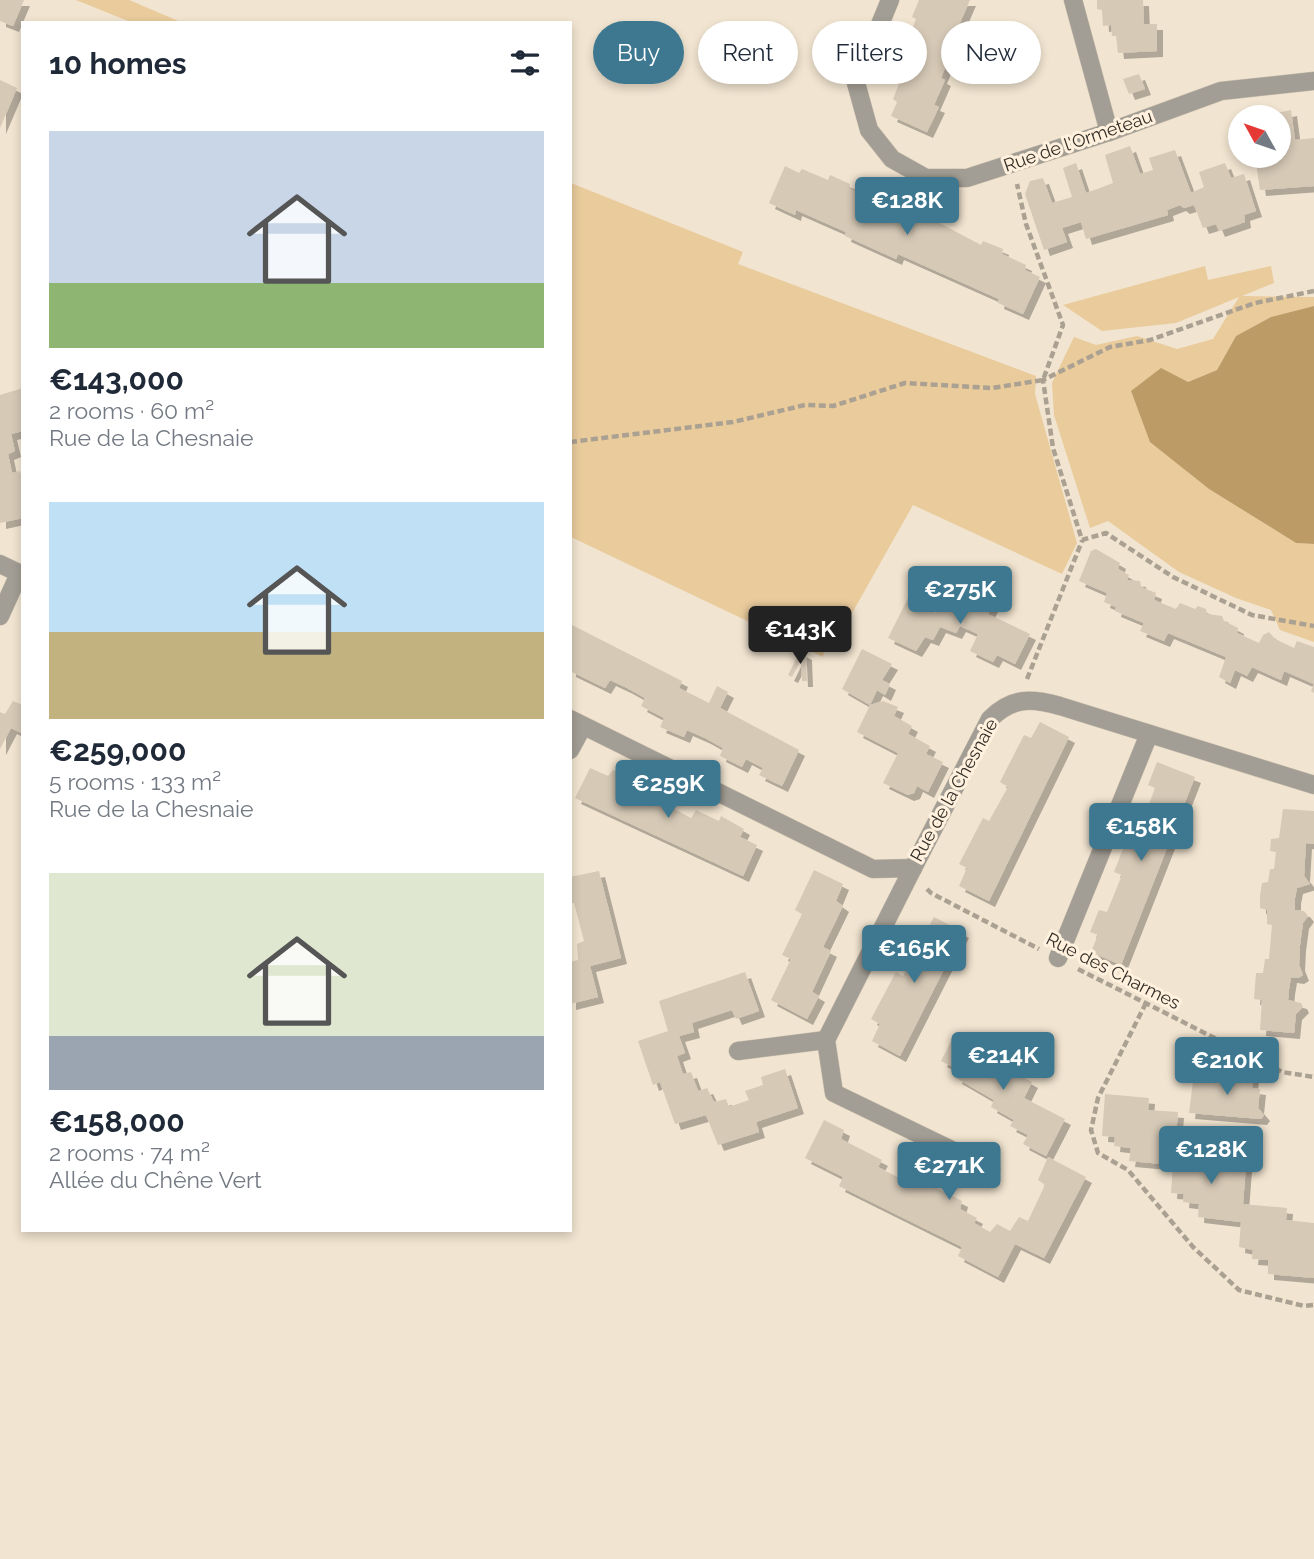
<!DOCTYPE html>
<meta charset="utf-8">
<style>
body{margin:0;font-family:Raleway,sans-serif;background:#f2f2f3;color:#1f2937;height:100vh;display:flex;flex-direction:column;font-size:26px;white-space:nowrap}
*{box-sizing:border-box;margin:0}
p{font-size:23px;color:#747a83}
.icon{flex:none;width:38px;height:38px;fill:none;stroke:currentColor;stroke-width:2;stroke-linecap:round;stroke-linejoin:round}
.map{position:relative;flex:1;overflow:hidden}
.panel{position:absolute;left:21px;top:21px;width:551px;height:1211px;display:flex;flex-direction:column;background:#fff;border-radius:0px;box-shadow:0 4px 10px #0003}
.panel>*{flex:none}
.hud{position:absolute;left:593px;top:21px;width:614px;height:63px;display:flex;gap:14px}
.needle{width:46px;rotate:310deg}
.controls{position:absolute;left:1228px;top:105px;display:grid;gap:14px}
.controls a{display:grid;place-items:center;width:63px;height:63px;border-radius:50%;background:#fff;box-shadow:0 4px 10px #0003;font-size:35px}
.price{position:absolute;translate:-50% -60px;padding:0 16px;border-radius:7px;background:#3d7890;color:#fff;font-size:23px;line-height:46px;filter:drop-shadow(0 2px 4px #0008)}
.price::after{content:'';position:absolute;left:50%;top:42px;width:21px;height:16px;margin-left:-10px;background:inherit;clip-path:polygon(0 0,100% 0,50% 100%)}
.price.selected{background:#222;color:#fff}
ul{padding:0;list-style:none}
li{display:grid;align-content:center;gap:14px;height:371px;padding:0 28px}
li span{display:grid;place-items:center;height:217px;border-radius:0px;color:#555}
li>.icon{margin-inline-start:auto}
span .icon{width:126px;height:126px;fill:#fffc;stroke-width:1}
li b{font-size:30px}
h2{display:flex;justify-content:space-between;align-items:center;height:84px;padding:0 28px;font-size:30px}
.pill{padding:0 24px;border-radius:32px;background:#fff;box-shadow:0 4px 10px #0003;font-size:24px;line-height:63px}
.pill.selected{background:#3d7890;color:#fff}
.map>svg:first-child{display:block}
.green{fill:#e9cb9c}
.water{fill:#bc9b67}
.building{fill:#d6c9b6;filter:url(#shadow)}
.lines{fill:none;stroke-linecap:round;stroke-linejoin:round}
.minor-casing{stroke:#cbc0ae;stroke-width:19}
.path{stroke:#aba192;stroke-width:4.5;stroke-dasharray:7 3.5;stroke-linecap:butt}
.minor{stroke:#a39e95;stroke-width:18}
.labels{text-anchor:middle;stroke-width:6;stroke-linejoin:round;paint-order:stroke}
.street-label{font-size:18px;fill:#332e27;stroke:#fff1dd}
</style>
<div class="map">
<svg width="1314" height="1559" viewBox="0 0 1314 1559">
<defs>
<filter id="shadow"><feDropShadow dx="6" dy="6" stdDeviation="0" flood-color="#0004"/></filter>
</defs>
<rect width="100%" height="100%" fill="#f1e4d0"/>
<g class="green">
<polygon points="76,0 129,0 183,23 133,23"/>
<polygon points="571,183 743,252 738,264 1036,376 1035,394 1077,543 1062,574 913,505 842,631 829,625 823,657 571,537"/>
<polygon points="1205,266 1208,280 1271,266 1274,283 1242,296 1314,297 1314,306 1271,317 1236,336 1217,370 1188,382 1131,391 1151,442 1209,489 1296,543 1314,544 1314,642 1280,630 1271,610 1236,598 1179,572 1108,521 1090,528 1054,415 1052,383 1074,337 1096,345 1137,336 1177,349 1213,339 1239,297 1176,323 1102,331 1063,305"/>
</g>
<polygon class="water" points="1314,306 1314,544 1296,543 1209,489 1150,442 1131,391 1161,368 1188,382 1217,370 1236,336 1271,317"/>
<g class="building">
<polygon points="0,0 24,0 13,26 0,21"/>
<polygon points="919,0 970,0 948,50 951,53 941,78 945,80 934,105 939,107 927,132 891,116 897,102 893,99 903,74 899,72 910,48 906,45 916,19 912,17"/>
<polygon points="1097,0 1143,0 1144,24 1157,24 1157,51 1118,53 1116,36 1112,36 1111,25 1103,26 1102,10 1097,9"/>
<polygon points="1139,74 1145,89 1129,94 1123,79"/>
<polygon points="0,80 17,88 0,128"/>
<polygon points="1291,110 1295,140 1314,138 1314,186 1260,190 1255,156 1279,156 1281,142 1277,113"/>
<polygon points="1130,146 1140,174 1153,170 1149,158 1175,150 1191,193 1204,187 1199,172 1225,163 1231,178 1244,174 1256,211 1244,215 1245,222 1219,231 1216,224 1203,228 1194,205 1184,208 1180,205 1167,210 1168,215 1086,239 1081,222 1062,228 1067,242 1044,250 1025,194 1030,181 1043,178 1052,203 1072,197 1063,168 1076,163 1086,193 1100,188 1113,183 1105,155"/>
<polygon points="785,166 799,173 802,169 828,180 830,175 850,184 849,188 863,195 861,199 876,206 879,202 889,205 899,210 897,215 912,222 914,217 930,223 932,219 981,245 983,241 1003,249 1002,254 1026,265 1025,270 1040,277 1023,314 998,303 999,299 898,254 896,259 845,236 846,232 796,210 795,215 769,203"/>
<polygon points="23,388 23,431 11,434 15,451 8,454 12,473 20,471 23,483 23,518 0,523 0,395"/>
<polygon points="1096,549 1120,563 1118,569 1129,575 1127,580 1140,581 1141,587 1156,593 1154,600 1176,609 1180,603 1195,609 1198,606 1206,609 1207,614 1222,616 1224,621 1238,628 1237,633 1259,643 1263,635 1269,632 1275,639 1294,648 1297,641 1314,647 1314,693 1311,691 1314,684 1284,671 1281,680 1252,667 1247,676 1235,670 1230,683 1219,677 1226,657 1168,633 1164,641 1140,631 1144,623 1115,611 1116,607 1104,602 1107,593 1079,581 1091,551"/>
<polygon points="953,585 993,604 988,614 1030,634 1015,664 997,655 993,662 970,651 978,634 960,626 956,633 940,627 933,640 925,637 916,651 888,638 908,598 936,613"/>
<polygon points="570,624 682,681 679,688 709,703 717,686 728,692 720,708 799,750 782,786 759,775 763,768 746,759 742,767 720,756 723,748 705,738 687,730 684,737 660,727 664,718 641,706 645,698 627,688 610,680 605,688 570,671"/>
<polygon points="862,649 892,664 882,680 890,684 885,695 877,690 870,705 883,701 898,707 894,716 912,726 908,734 930,746 926,754 943,762 928,792 917,786 914,793 908,795 883,783 898,753 857,732 870,705 842,689"/>
<polygon points="800,651 806,654 807,681 802,681 801,660 792,677 788,675"/>
<polygon points="13,701 23,705 23,734 11,728 0,749 0,712 5,714"/>
<polygon points="1040,722 1069,737 989,901 959,886 967,868 959,864 983,818 989,821 1008,787 1000,782 1024,735 1031,738"/>
<polygon points="1157,762 1195,777 1121,965 1091,952 1098,935 1090,932 1099,910 1107,912 1122,875 1114,872 1133,823 1141,826 1155,788 1148,785"/>
<polygon points="590,768 608,776 613,770 624,774 659,792 656,799 691,818 696,810 719,821 721,816 744,829 740,837 757,845 743,876 575,798"/>
<polygon points="1283,809 1314,811 1314,844 1306,843 1304,876 1310,884 1297,888 1295,898 1295,910 1304,911 1308,916 1303,923 1300,945 1299,965 1303,975 1298,978 1291,977 1289,989 1288,1000 1301,1003 1303,1007 1296,1014 1294,1033 1260,1030 1262,1000 1254,999 1256,973 1263,973 1265,959 1269,959 1272,925 1267,924 1267,910 1260,908 1260,896 1262,883 1268,882 1270,869 1274,869 1276,852 1270,851 1271,839 1279,838"/>
<polygon points="814,870 843,884 836,901 843,906 823,947 831,951 812,992 819,996 807,1019 771,1000 791,959 782,955 802,914 795,910"/>
<polygon points="599,871 621,958 590,966 598,997 570,1004 570,962 578,960 577,944 584,941 574,903 570,903 570,877"/>
<polygon points="934,917 963,932 900,1056 872,1041 880,1024 871,1019 896,972 903,976 912,958 904,954 916,931 924,936"/>
<polygon points="745,972 759,1011 736,1019 732,1010 692,1023 694,1032 679,1036 685,1053 677,1056 683,1074 691,1072 698,1091 707,1088 714,1102 726,1099 729,1107 749,1100 745,1091 763,1085 761,1077 785,1069 798,1108 756,1122 759,1132 718,1145 706,1115 675,1124 660,1082 653,1085 638,1041 668,1031 659,1001"/>
<polygon points="956,1032 997,1053 993,1061 1032,1082 1024,1098 1065,1119 1046,1156 1023,1144 1028,1135 1010,1126 1014,1120 991,1107 994,1100 956,1078 959,1070 941,1061"/>
<polygon points="1236,1066 1239,1071 1253,1073 1252,1088 1260,1089 1258,1108 1264,1115 1261,1119 1189,1113 1193,1081 1226,1084 1229,1067"/>
<polygon points="1105,1094 1149,1098 1148,1110 1178,1112 1175,1147 1218,1153 1217,1163 1246,1166 1243,1204 1287,1208 1286,1220 1314,1223 1314,1278 1268,1274 1268,1260 1252,1259 1253,1250 1239,1247 1241,1222 1198,1217 1199,1204 1183,1202 1184,1194 1171,1193 1173,1165 1129,1161 1131,1148 1114,1146 1115,1137 1102,1136"/>
<polygon points="824,1120 844,1130 841,1139 882,1160 878,1167 913,1185 917,1178 962,1201 960,1209 977,1218 974,1223 990,1232 997,1224 1010,1231 1019,1217 1028,1221 1045,1185 1038,1180 1048,1157 1086,1177 1044,1258 1015,1244 998,1277 958,1256 962,1247 839,1186 843,1177 805,1158"/>
</g>
<g class="lines">
<g class="minor-casing">
<g id="minor">
<polyline points="890,0 856,83 869,130 892,159 926,178 967,178 1109,132 1221,91 1314,81"/>
<polyline points="1073,0 1109,132"/>
<polyline points="0,564 23,575"/>
<polyline points="0,616 19,574"/>
<path d="M570 719 873 869 913 868 990 719C1012 697 1031 698 1060 706L1314 785"/>
<polyline points="570,750 583,726"/>
<polyline points="913,868 826,1040 834,1093 991,1169"/>
<polyline points="1058,958 1149,734"/>
<polyline points="738,1051 826,1040"/>
</g>
</g>
<g class="path">
<polyline points="1314,291 1255,303 1150,340 1110,347 1043,380 1053,448 1082,540 1106,533 1173,577 1252,615 1314,626"/>
<polyline points="570,442 733,422 805,405 833,406 905,383 992,388 1043,380 1063,325 1026,224 1017,184"/>
<polyline points="1027,679 1082,541"/>
<polyline points="927,889 931,893 1039,949"/>
<polyline points="1078,969 1282,1072 1314,1077"/>
<polyline points="1146,1003 1098,1098 1091,1130 1098,1153 1128,1170 1193,1247 1239,1290 1304,1306 1314,1305"/>
</g>
<use href="#minor" class="minor"/>
</g>
<g class="labels">
<g class="street-label">
<text transform="translate(1078 141) rotate(-19)" y="6">Rue de l'Ormeteau</text>
<text transform="translate(954 790) rotate(-61)" y="6">Rue de la Chesnaie</text>
<text transform="translate(1113 971) rotate(27)" y="6">Rue des Charmes</text>
</g>
</g>
</svg>
<div class="controls">
<a><svg class="needle" viewBox="-14 -14 28 28"><path d="M0-13l5 13h-10z" fill="#e53935"/><path d="M0 13l5-13h-10z" fill="#747a83"/></svg></a>
</div>
<b class="price" style="left:907px;top:237px">€128K</b>
<b class="price" style="left:960px;top:626px">€275K</b>
<b class="price selected" style="left:800px;top:666px">€143K</b>
<b class="price" style="left:668px;top:820px">€259K</b>
<b class="price" style="left:1141px;top:863px">€158K</b>
<b class="price" style="left:914px;top:985px">€165K</b>
<b class="price" style="left:1003px;top:1092px">€214K</b>
<b class="price" style="left:1227px;top:1097px">€210K</b>
<b class="price" style="left:1211px;top:1186px">€128K</b>
<b class="price" style="left:949px;top:1202px">€271K</b>
<div class="hud">
<a class="pill selected">Buy</a>
<a class="pill">Rent</a>
<a class="pill">Filters</a>
<a class="pill">New</a>
</div>
<section class="panel">
<h2>10 homes<svg class="icon" aria-label="filters" viewBox="0 0 24 24"><path d="M4 7h16M4 17h16"/><circle cx="9" cy="7" r="2"/><circle cx="15" cy="17" r="2"/></svg></h2>
<ul>
<li><span style="background:linear-gradient(#c9d6e8 70%,#8fb573 0)"><svg class="icon" aria-label="home" viewBox="0 0 24 24"><path d="M3 11l9-7 9 7M6 9v11h12V9"/></svg></span><div><b>€143,000</b><p>2 rooms · 60 m²</p><p>Rue de la Chesnaie</p></div></li>
<li><span style="background:linear-gradient(#bfe0f5 60%,#c2b280 0)"><svg class="icon" aria-label="home" viewBox="0 0 24 24"><path d="M3 11l9-7 9 7M6 9v11h12V9"/></svg></span><div><b>€259,000</b><p>5 rooms · 133 m²</p><p>Rue de la Chesnaie</p></div></li>
<li><span style="background:linear-gradient(#dfe7d0 75%,#9aa5b1 0)"><svg class="icon" aria-label="home" viewBox="0 0 24 24"><path d="M3 11l9-7 9 7M6 9v11h12V9"/></svg></span><div><b>€158,000</b><p>2 rooms · 74 m²</p><p>Allée du Chêne Vert</p></div></li>
</ul>
</section>
</div>
